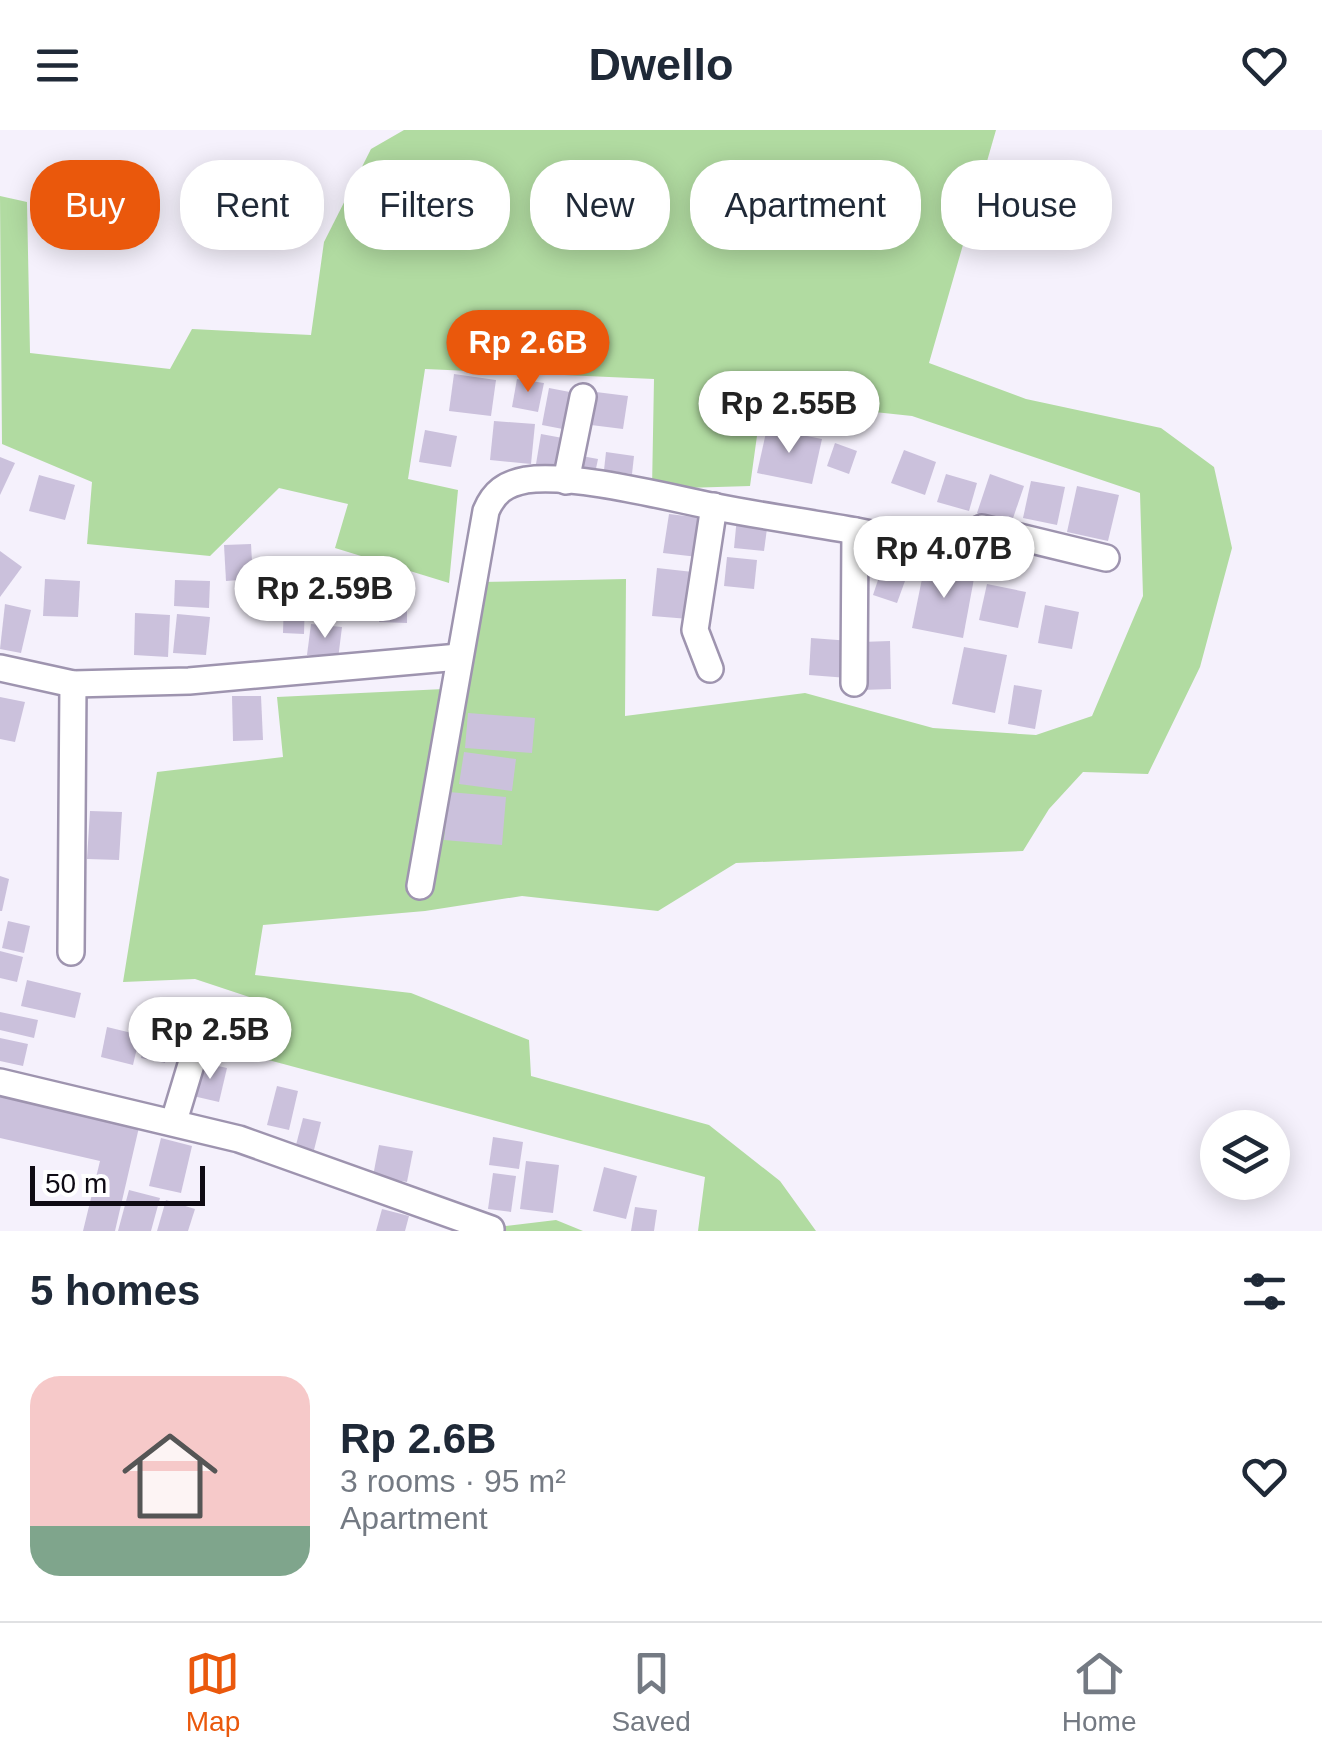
<!DOCTYPE html>
<meta charset="utf-8">
<style>
body{margin:0;font-family:Arial,sans-serif;background:#f6f6f7;color:#1f2937;height:100vh;display:flex;flex-direction:column;font-size:38px;white-space:nowrap}
*{box-sizing:border-box;margin:0}
p{font-size:32px;color:#747a83}
.icon{flex:none;width:55px;height:55px;fill:none;stroke:currentColor;stroke-width:2;stroke-linecap:round;stroke-linejoin:round}
.map{position:relative;height:1101px;overflow:hidden}
.drawer{display:flex;flex-direction:column;background:#fff;flex:1}
.drawer>*{flex:none}
.hud{position:absolute;left:30px;top:30px;width:1262px;height:90px;display:flex;gap:20px}
.buttons{position:absolute;left:1200px;top:980px;display:grid;gap:20px}
.buttons a{display:grid;place-items:center;width:90px;height:90px;border-radius:50%;background:#fff;box-shadow:0 5px 25px #0003;font-size:50px}
.scale{position:absolute;left:30px;bottom:25px;width:175px;box-sizing:border-box;padding-left:10px;border:5px solid #0f0b14;border-top:0;font-size:28px;line-height:35px;white-space:nowrap;color:#0f0b14;-webkit-text-stroke:8px #fff;paint-order:stroke}
.price{position:absolute;translate:-50% -85px;padding:0 22px;border-radius:35px;background:#fff;color:#222;font-size:32px;line-height:65px;filter:drop-shadow(0 2px 5px #0008)}
.price::after{content:'';position:absolute;left:50%;top:60px;width:30px;height:22px;margin-left:-15px;background:inherit;clip-path:polygon(0 0,100% 0,50% 100%)}
.price.on{background:#ea580c;color:#fff}
ul{padding:0;list-style:none}
li{display:flex;align-items:center;gap:30px;height:250px;padding:0 30px}
li+li{border-top:2px solid #e0e1e3}
li span{display:grid;place-items:center;flex:none;width:280px;height:200px;border-radius:30px;color:#555}
li>.icon{margin-inline-start:auto}
span .icon{width:120px;height:120px;fill:#fffc;stroke-width:1}
li b{font-size:42px}
h2{display:flex;justify-content:space-between;align-items:center;height:120px;padding:0 30px;font-size:42px}
.tag{padding:0 35px;border-radius:40px;background:#fff;box-shadow:0 5px 25px #0003;font-size:35px;line-height:90px}
.tag.on{background:#ea580c;color:#fff}
header{display:flex;justify-content:space-between;align-items:center;height:130px;padding:0 30px;background:#fff;font-size:45px;font-weight:700}
.menu{display:flex;justify-content:space-around;align-items:center;height:140px;border-top:2px solid #e0e1e3;background:#fff;font-size:28px;color:#747a83}
.menu a{display:grid;justify-items:center;gap:5px}
.menu .on{color:#ea580c}
.map>svg:first-child{display:block}
.green{fill:#b1dba1}
.building{fill:#cbc1dc}
.lines{fill:none;stroke-linecap:round;stroke-linejoin:round}
.minor-casing{stroke:#9e94af;stroke-width:30}
.minor{stroke:#fff;stroke-width:25}
</style>
<header><svg class="icon" aria-label="menu" viewBox="0 0 24 24"><path d="M4 6h16M4 12h16M4 18h16"/></svg>Dwello<svg class="icon" aria-label="heart" viewBox="0 0 24 24"><path d="M12 20l-8-8c-3-5 5-10 8-4 3-6 11-1 8 4z"/></svg></header>
<div class="map">
<svg width="1322" height="1101" viewBox="0 0 1322 1101">
<rect width="100%" height="100%" fill="#f5f1fc"/>
<g class="green">
<polygon points="404,0 996,0 929,233 1026,269 1161,298 1214,337 1232,418 1200,537 1148,644 1083,642 1049,679 1023,721 736,733 658,781 522,766 425,781 263,795 255,845 411,863 529,910 531,946 709,995 780,1051 816,1101 698,1101 705,1047 261,928 273,875 195,849 123,852 157,642 283,627 277,567 465,558 480,452 626,449 625,586 805,563 933,598 1036,605 1092,586 1143,466 1140,363 912,286 762,270 750,356 652,359 654,249 425,239 408,349 458,360 449,453 335,418 348,374 279,358 210,426 87,414 92,352 2,314 0,66 27,72 30,223 170,239 192,199 311,205 324,112 371,19"/>
<polygon points="556,1090 583,1101 465,1101"/>
</g>
<g class="building">
<polygon points="454,244 496,250 491,286 449,281"/>
<polygon points="517,249 544,253 538,282 512,277"/>
<polygon points="549,258 575,263 568,300 542,295"/>
<polygon points="596,262 628,266 623,299 591,295"/>
<polygon points="494,291 535,294 531,334 490,330"/>
<polygon points="767,298 822,309 812,354 757,343"/>
<polygon points="425,300 457,306 451,337 419,332"/>
<polygon points="541,304 568,309 562,345 535,340"/>
<polygon points="835,313 857,321 849,344 827,336"/>
<polygon points="904,320 936,332 925,365 891,353"/>
<polygon points="606,322 634,326 632,344 604,340"/>
<polygon points="576,325 598,329 594,348 573,344"/>
<polygon points="0,327 15,333 0,365"/>
<polygon points="946,344 977,353 969,381 937,372"/>
<polygon points="990,344 1024,356 1011,394 977,383"/>
<polygon points="39,345 75,355 65,390 29,381"/>
<polygon points="1031,351 1065,357 1057,395 1023,388"/>
<polygon points="1077,356 1119,365 1108,411 1067,402"/>
<polygon points="669,384 703,388 698,427 663,423"/>
<polygon points="737,387 768,391 764,421 734,418"/>
<polygon points="251,414 253,449 226,451 224,415"/>
<polygon points="889,417 914,426 897,473 873,465"/>
<polygon points="0,421 22,437 0,467"/>
<polygon points="727,427 757,430 754,459 724,456"/>
<polygon points="925,434 975,443 963,508 912,498"/>
<polygon points="657,438 693,442 689,489 652,486"/>
<polygon points="45,449 80,451 78,487 43,486"/>
<polygon points="175,450 210,451 209,478 174,476"/>
<polygon points="334,451 371,453 368,491 332,489"/>
<polygon points="987,454 1026,462 1018,498 979,490"/>
<polygon points="379,455 407,456 407,493 379,492"/>
<polygon points="284,469 305,469 304,504 283,503"/>
<polygon points="5,474 31,480 21,523 0,519"/>
<polygon points="1045,475 1079,482 1072,519 1038,513"/>
<polygon points="135,483 170,485 168,527 134,525"/>
<polygon points="177,484 210,487 206,525 173,523"/>
<polygon points="311,494 342,497 338,529 307,525"/>
<polygon points="811,508 851,511 848,548 809,545"/>
<polygon points="890,511 891,559 862,560 861,512"/>
<polygon points="964,517 1007,525 995,583 952,574"/>
<polygon points="1014,555 1042,560 1035,599 1008,594"/>
<polygon points="232,566 261,566 263,610 233,611"/>
<polygon points="0,567 25,572 15,612 0,609"/>
<polygon points="468,583 535,588 532,623 465,618"/>
<polygon points="464,622 516,629 512,661 459,654"/>
<polygon points="449,662 506,667 502,715 444,710"/>
<polygon points="90,681 122,682 119,730 87,729"/>
<polygon points="0,746 9,749 2,781 0,781"/>
<polygon points="8,791 30,796 24,823 2,818"/>
<polygon points="0,821 23,827 17,852 0,848"/>
<polygon points="27,850 81,863 75,888 21,876"/>
<polygon points="0,882 38,890 34,908 0,900"/>
<polygon points="107,897 140,905 133,935 101,927"/>
<polygon points="148,901 171,906 165,933 141,928"/>
<polygon points="0,908 28,914 23,936 0,931"/>
<polygon points="200,932 227,938 219,972 193,966"/>
<polygon points="277,956 298,961 289,1000 267,995"/>
<polygon points="0,960 140,993 115,1101 83,1101 100,1031 0,1008"/>
<polygon points="303,988 321,992 314,1020 296,1015"/>
<polygon points="493,1007 523,1012 519,1039 489,1035"/>
<polygon points="161,1008 192,1016 181,1063 149,1056"/>
<polygon points="379,1015 413,1021 407,1052 373,1046"/>
<polygon points="526,1031 559,1035 553,1083 520,1079"/>
<polygon points="604,1037 637,1046 626,1089 593,1081"/>
<polygon points="493,1043 516,1046 511,1082 488,1079"/>
<polygon points="129,1060 160,1068 151,1101 118,1101"/>
<polygon points="166,1070 195,1079 188,1101 157,1101"/>
<polygon points="635,1077 657,1080 654,1101 631,1101"/>
<polygon points="382,1079 409,1086 405,1101 376,1101"/>
</g>
<g class="lines">
<g class="minor-casing">
<g id="minor">
<polyline points="566,351 583,267"/>
<polyline points="0,538 73,554 189,551 459,527"/>
<polyline points="710,539 695,500 714,376"/>
<polyline points="854,553 855,401"/>
<path d="M420 756 486 381C494 362 505 354 526 350 573 343 666 367 716 377 786 391 858 398 927 417L939 418 982 398 1106 428"/>
<polyline points="71,822 73,554"/>
<polyline points="0,952 239,1009 491,1099"/>
<polyline points="174,991 199,908"/>
</g>
</g>
<use href="#minor" class="minor"/>
</g>
</svg>
<div class="buttons">
<a><svg class="icon" aria-label="layers" viewBox="0 0 24 24"><path d="M12 4l9 5-9 5-9-5zM3 14l9 5 9-5"/></svg></a>
</div>
<div class="scale">50 m</div>
<b class="price on" style="left:528px;top:265px">Rp 2.6B</b>
<b class="price" style="left:789px;top:326px">Rp 2.55B</b>
<b class="price" style="left:944px;top:471px">Rp 4.07B</b>
<b class="price" style="left:325px;top:511px">Rp 2.59B</b>
<b class="price" style="left:210px;top:952px">Rp 2.5B</b>
<div class="hud">
<a class="tag on">Buy</a>
<a class="tag">Rent</a>
<a class="tag">Filters</a>
<a class="tag">New</a>
<a class="tag">Apartment</a>
<a class="tag">House</a>
</div>
</div>
<section class="drawer">
<h2>5 homes<svg class="icon" aria-label="filters" viewBox="0 0 24 24"><path d="M4 7h16M4 17h16"/><circle cx="9" cy="7" r="2"/><circle cx="15" cy="17" r="2"/></svg></h2>
<ul>
<li><span style="background:linear-gradient(#f6c9c9 75%,#7fa58c 0)"><svg class="icon" aria-label="home" viewBox="0 0 24 24"><path d="M3 11l9-7 9 7M6 9v11h12V9"/></svg></span><div><b>Rp 2.6B</b><p>3 rooms · 95 m²</p><p>Apartment</p></div><svg class="icon" aria-label="heart" viewBox="0 0 24 24"><path d="M12 20l-8-8c-3-5 5-10 8-4 3-6 11-1 8 4z"/></svg></li>
</ul>
</section>
<nav class="menu">
<a class="on"><svg class="icon" aria-label="map" viewBox="0 0 24 24"><path d="M3 6l6-2 6 2 6-2v14l-6 2-6-2-6 2zM9 4v14M15 6v14"/></svg>Map</a>
<a><svg class="icon" aria-label="saved" viewBox="0 0 24 24"><path d="M7 4h10v16l-5-4-5 4z"/></svg>Saved</a>
<a><svg class="icon" aria-label="home" viewBox="0 0 24 24"><path d="M3 11l9-7 9 7M6 9v11h12V9"/></svg>Home</a>
</nav>
